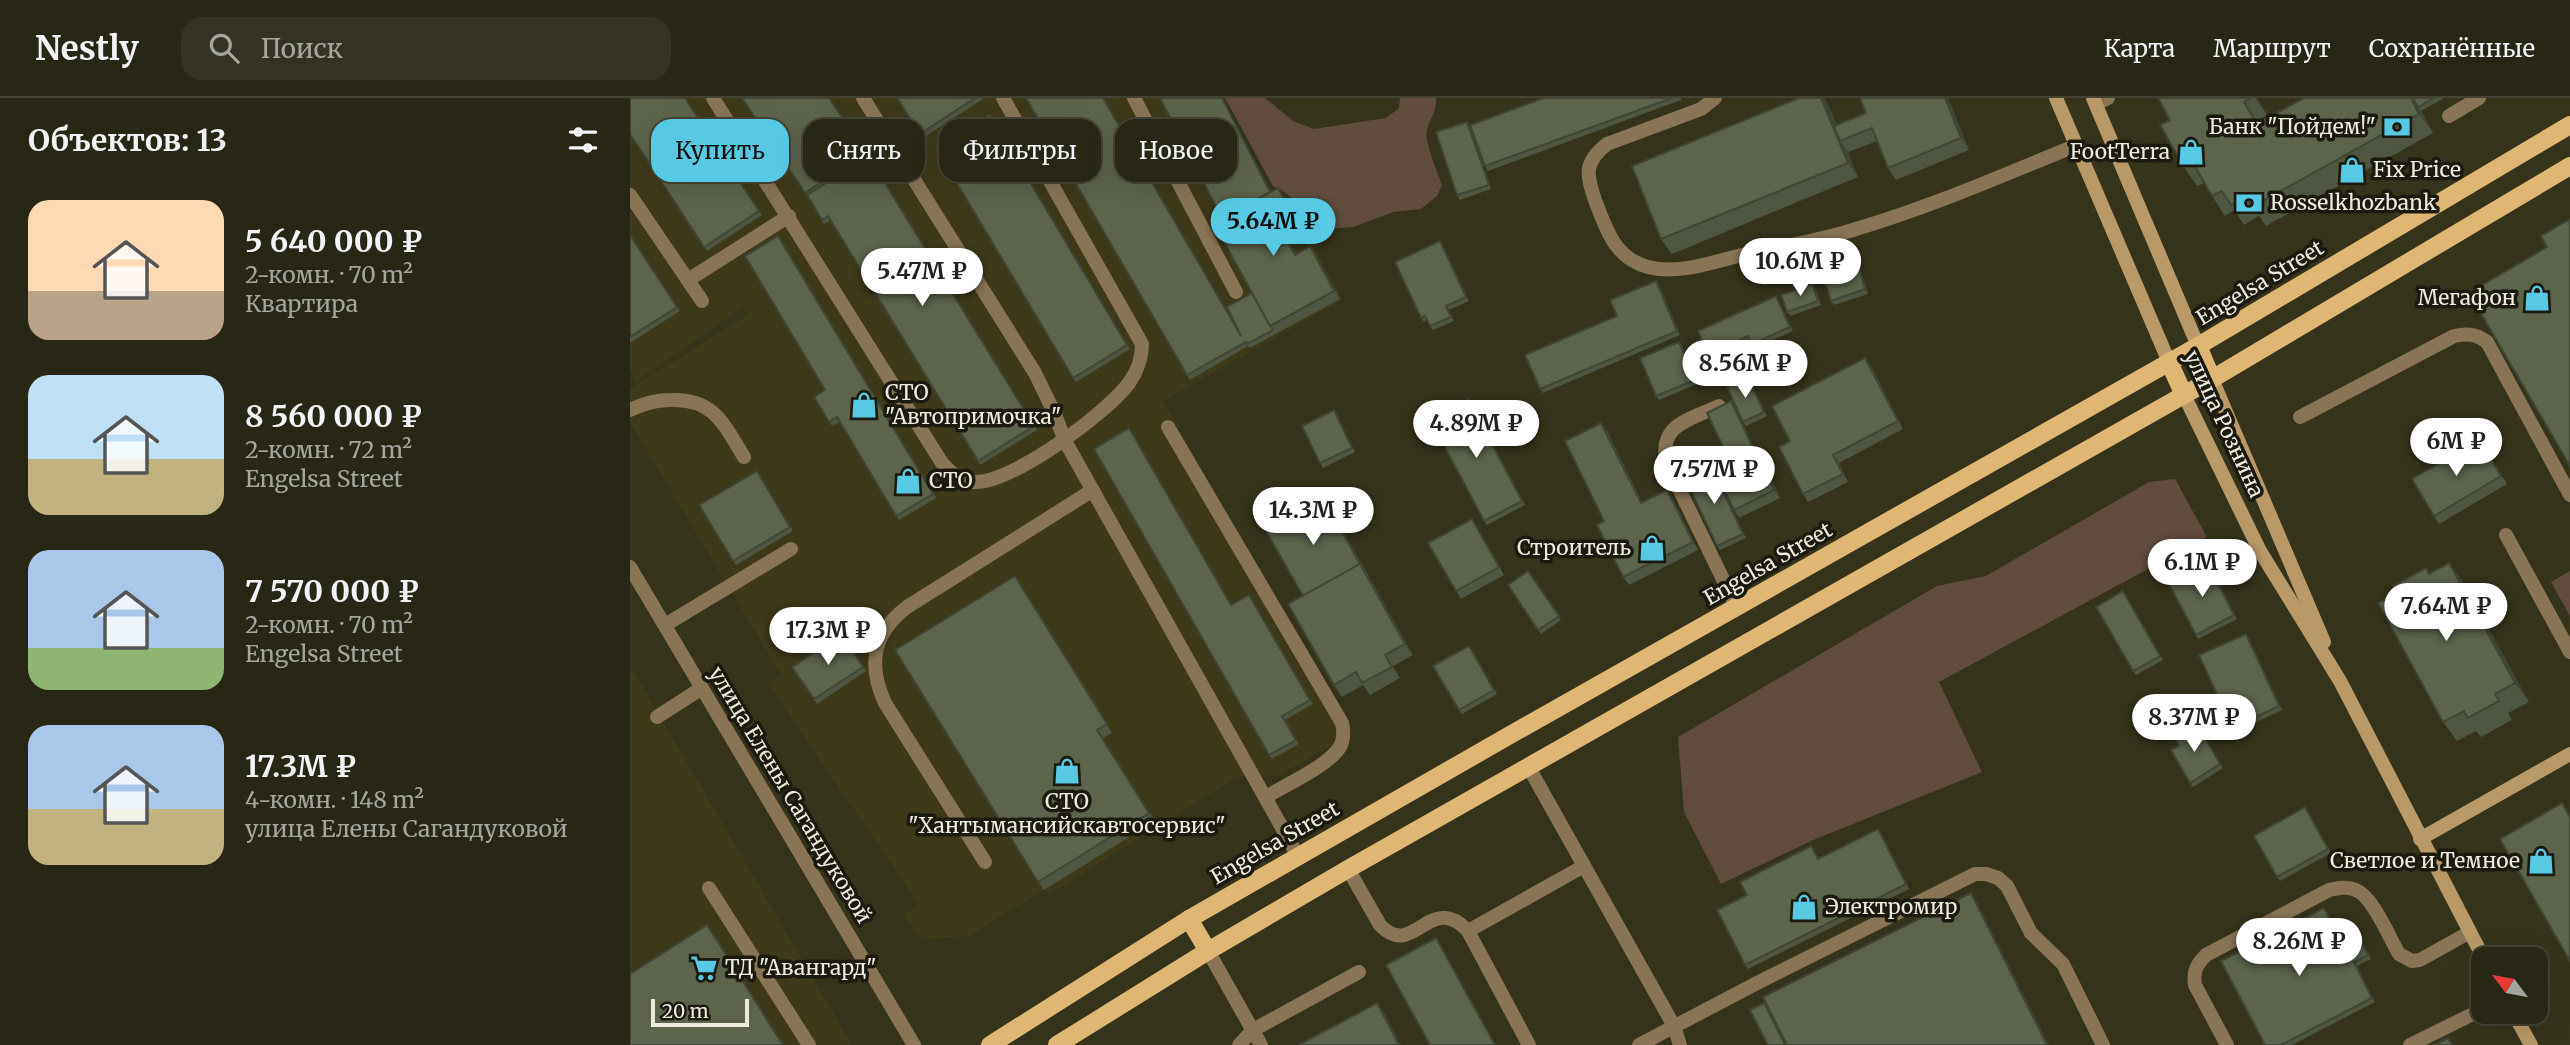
<!DOCTYPE html>
<html lang="ru">
<meta charset="utf-8">
<style>
body{margin:0;font-family:Merriweather,serif;background:#343222;color:#f1f3f6;height:100vh;display:flex;flex-direction:column;font-size:26px;white-space:nowrap}
*{box-sizing:border-box;margin:0}
p{font-size:23px;color:#a5a5a0}
.icon{flex:none;width:38px;height:38px;fill:none;stroke:currentColor;stroke-width:2;stroke-linecap:round;stroke-linejoin:round}
.map{position:relative;flex:1;overflow:hidden}
.panel{display:flex;flex-direction:column;background:#282614;width:630px}
.panel>*{flex:none}
.guide{position:absolute;left:21px;top:21px;width:665px;height:63px;display:flex;gap:14px}
.needle{width:46px;rotate:302deg}
.tools{position:absolute;left:1841px;top:849px;display:grid;gap:14px}
.tools a{display:grid;place-items:center;width:77px;height:77px;border-radius:14px;background:#282614;box-shadow:0 7px 28px #0002,0 0 0 2px #444334;font-size:35px}
.scale{position:absolute;left:21px;bottom:18px;width:98px;box-sizing:border-box;padding-left:7px;border:4px solid #edebdd;border-top:0;font-size:19px;line-height:24px;white-space:nowrap;color:#edebdd;-webkit-text-stroke:5px #1c1a10;paint-order:stroke}
.price{position:absolute;translate:-50% -60px;padding:0 16px;border-radius:24px;background:#fff;color:#222;font-size:23px;line-height:46px;filter:drop-shadow(0 2px 4px #0008)}
.price::after{content:'';position:absolute;left:50%;top:42px;width:21px;height:16px;margin-left:-10px;background:inherit;clip-path:polygon(0 0,100% 0,50% 100%)}
.price.selected{background:#57c9e2;color:#111}
ul{padding:0;list-style:none}
li{display:flex;align-items:center;gap:21px;height:175px;padding:0 28px}
li span{display:grid;place-items:center;flex:none;width:196px;height:140px;border-radius:21px;color:#555}
li>.icon{margin-inline-start:auto}
span .icon{width:84px;height:84px;fill:#fffc;stroke-width:1}
li b{font-size:30px}
h2{display:flex;justify-content:space-between;align-items:center;height:84px;padding:0 28px;font-size:30px}
.pill{padding:0 24px;border-radius:21px;background:#282614;box-shadow:0 7px 28px #0002,0 0 0 2px #444334;font-size:24px;line-height:63px}
.pill.selected{background:#57c9e2;color:#111}
header{display:flex;align-items:center;gap:42px;box-sizing:border-box;height:98px;padding:0 35px;background:#282614;border-bottom:2px solid #444334}
header strong{font-size:33px}
nav{display:flex;gap:38px;margin-inline-start:auto;font-size:24px}
.search{width:490px;height:63px;background:#343222;display:flex;align-items:center;gap:18px;box-sizing:border-box;padding:0 24px;border-radius:21px;color:#a5a5a0;font-size:26px}
main{display:flex;flex:1;min-height:0}
.map>svg:first-child{display:block}
.built{fill:#3e3919}
.green{fill:#614c3e}
.lines{fill:none;stroke-linecap:round;stroke-linejoin:round}
.lane{stroke:#897556;stroke-width:14}
.street{stroke:#897556;stroke-width:14}
.secondary{stroke:#b99968;stroke-width:14}
.primary{stroke:#dfb674;stroke-width:18}
.wall{fill:#4f5641}
.shaded-wall{fill:#404635}
.building{fill:#5c644c;stroke:#404635;stroke-width:2}
.labels{text-anchor:middle;stroke-width:7;stroke-linejoin:round;paint-order:stroke}
.poi-label{font-size:21px;fill:#edebdd;stroke:#1c1a10;text-anchor:start}
.street-label{font-size:21px;fill:#edebdd;stroke:#1c1a10}
</style>
<header>
<strong>Nestly</strong>
<div class="search"><svg class="icon" aria-label="search" viewBox="0 0 24 24"><circle cx="10" cy="10" r="6"/><path d="M15 15l6 6"/></svg>Поиск</div>
<nav><a>Карта</a><a>Маршрут</a><a>Сохранённые</a></nav>
</header>
<main>
<section class="panel">
<h2>Объектов: 13<svg class="icon" aria-label="filters" viewBox="0 0 24 24"><path d="M4 7h16M4 17h16"/><circle cx="9" cy="7" r="2"/><circle cx="15" cy="17" r="2"/></svg></h2>
<ul>
<li><span style="background:linear-gradient(#ffd9b3 65%,#b9a48a 0)"><svg class="icon" aria-label="home" viewBox="0 0 24 24"><path d="M3 11l9-7 9 7M6 9v11h12V9"/></svg></span><div><b>5 640 000 ₽</b><p>2-комн. · 70 m²</p><p>Квартира</p></div></li>
<li><span style="background:linear-gradient(#bfe0f5 60%,#c2b280 0)"><svg class="icon" aria-label="home" viewBox="0 0 24 24"><path d="M3 11l9-7 9 7M6 9v11h12V9"/></svg></span><div><b>8 560 000 ₽</b><p>2-комн. · 72 m²</p><p>Engelsa Street</p></div></li>
<li><span style="background:linear-gradient(#a9c7e8 70%,#8fb573 0)"><svg class="icon" aria-label="home" viewBox="0 0 24 24"><path d="M3 11l9-7 9 7M6 9v11h12V9"/></svg></span><div><b>7 570 000 ₽</b><p>2-комн. · 70 m²</p><p>Engelsa Street</p></div></li>
<li><span style="background:linear-gradient(#a9c7e8 60%,#c2b280 0)"><svg class="icon" aria-label="home" viewBox="0 0 24 24"><path d="M3 11l9-7 9 7M6 9v11h12V9"/></svg></span><div><b>17.3M ₽</b><p>4-комн. · 148 m²</p><p>улица Елены Сагандуковой</p></div></li>
</ul>
</section>
<div class="map">
<svg width="1940" height="947" viewBox="0 0 1940 947">
<rect width="100%" height="100%" fill="#36331b"/>
<g class="built">
<polygon points="0,0 586,0 645,101 655,97 713,202 533,303 721,636 648,678 607,679 420,796 414,792 337,839 291,841 274,818 289,806 138,586 151,577 0,324 0,291 118,217 113,209 6,283 0,272"/>
<polygon points="0,566 10,584 222,947 0,947"/>
</g>
<g class="green">
<path d="M595 0H635L663 23 684 31 756 20 769 10 770 0H806C807 14 800 20 797 32 794 44 808 75 812 87L807 98 791 111 763 114 723 129 688 132C673 116 664 96 643 88Z"/>
<polygon points="1545,381 1577,439 1309,584 1352,674 1183,742 1091,786 1054,714 1048,639 1307,488 1356,478 1519,384"/>
<polygon points="1940,473 1940,518 1921,484"/>
</g>
<g class="lines">
<g class="lane">
<path d="M83 0 312 365C321 375 329 382 343 384 380 387 477 315 499 285 508 272 512 261 512 246L373 0"/>
<polyline points="233,0 405,275 424,314 435,343 668,758"/>
<polyline points="504,0 606,194"/>
<path d="M1085 0 1071 11 977 46C954 64 956 76 965 102 976 130 984 160 1018 169 1048 177 1083 164 1112 157 1150 149 1189 143 1226 131 1301 109 1373 77 1445 48"/>
<polyline points="1466,6 1478,0"/>
<polyline points="1819,18 1849,0"/>
<polyline points="0,97 72,203"/>
<polyline points="58,182 159,118"/>
<path d="M1089 308C1059 322 1027 327 1037 366L1107 510"/>
<path d="M0 312C14 305 27 302 42 302 85 301 94 327 114 359"/>
<path d="M1670 319 1824 238C1838 235 1846 236 1857 244L1940 397"/>
<path d="M538 329 712 625C714 633 714 640 711 647 701 667 655 687 636 699"/>
<polyline points="1876,437 1940,554"/>
<polyline points="35,527 161,451"/>
<polyline points="27,619 72,590"/>
<polyline points="898,668 1044,928 1050,947"/>
<path d="M355 764 255 605C237 566 243 535 277 509L463 392"/>
<path d="M718 771 750 827C784 863 799 792 838 833L899 947"/>
<polyline points="79,790 179,947"/>
<polyline points="838,833 954,768"/>
<polyline points="578,853 631,947"/>
<polyline points="609,947 623,932 729,874"/>
<polyline points="1009,947 1129,884 1345,776 1356,776 1368,780 1377,788 1401,835 1433,866 1473,947"/>
<path d="M1597 947 1565 887C1563 874 1566 867 1576 857L1699 792C1708 790 1717 788 1726 792 1743 799 1759 839 1769 856L1782 863 1790 862 1840 834"/>
<polyline points="1780,947 1853,911"/>
</g>
<polyline class="street" points="0,469 284,947"/>
<g class="secondary">
<polyline points="1426,0 1539,264"/>
<polyline points="1463,0 1568,248"/>
<polyline points="1582,281 1694,544"/>
<polyline points="1554,297 1630,453 1710,583 1854,861"/>
<polyline points="1790,741 1940,656"/>
<polyline points="1883,914 1901,947"/>
</g>
<g class="primary">
<polyline points="1568,248 1582,281"/>
<polyline points="1539,264 1554,297"/>
<polyline points="559,821 578,853"/>
<polyline points="360,947 559,821 880,637 1568,248 1940,27"/>
<polyline points="427,947 578,853 718,771 1582,281 1940,68"/>
</g>
</g>
<g class="wall">
<polygon points="55,0 132,117 77,153 0,36"/>
<polygon points="200,0 238,59 407,332 350,367 201,122 194,126 175,95"/>
<polygon points="267,0 352,0 353,1 293,40"/>
<polygon points="530,0 592,0 641,94 648,90 653,98 675,139 660,147 666,156 685,156 710,201 620,250 618,248 560,282 557,277 608,232 622,195 592,120"/>
<polygon points="914,0 1051,0 1051,2 858,73 855,68 840,28 861,91 830,102 827,97 837,24 840,28"/>
<polygon points="1169,0 1194,0 1198,7 1207,27 1236,15 1230,0 1318,0 1339,52 1266,82 1258,70 1247,43 1218,54 1228,79 1042,156 1031,141"/>
<polygon points="1528,0 1627,0 1637,17 1627,23 1628,25 1674,0 1814,0 1791,13 1790,11 1803,35 1636,128 1629,118 1614,127 1604,112 1595,118 1582,98 1574,85 1567,88 1554,69 1540,22"/>
<polygon points="363,21 500,251 446,284 443,280"/>
<polygon points="0,137 50,213 0,245"/>
<polygon points="148,138 306,400 269,422 210,324 202,328 184,299 195,292"/>
<polygon points="810,143 839,203 819,212 824,223 803,232 797,222 794,224 791,220"/>
<polygon points="1231,174 1238,196 1204,207 1201,203"/>
<polygon points="1029,187 1050,237 913,295 910,291 987,218"/>
<polygon points="1185,190 1191,207 1160,218 1157,214"/>
<polygon points="1146,198 1163,233 1125,250 1120,242 1081,260 1078,256"/>
<polygon points="1049,244 1052,248 1067,286 1029,302 1026,298"/>
<polygon points="1241,268 1273,331 1209,365 1218,384 1178,404 1173,396 1160,343"/>
<polygon points="1118,280 1137,318 1116,328 1113,324"/>
<polygon points="841,305 895,407 857,427 854,423"/>
<polygon points="1104,308 1125,352 1131,360 1150,400 1109,420 1104,412 1100,363"/>
<polygon points="704,312 725,354 693,370 690,365"/>
<polygon points="971,325 977,333 1012,404 1042,400 1068,452 999,487 993,479 974,423"/>
<polygon points="1855,350 1877,386 1809,426 1804,418"/>
<polygon points="1084,372 1116,440 1090,452 1087,448"/>
<polygon points="130,377 163,433 106,467 103,463"/>
<polygon points="694,400 699,408 783,557 763,568 770,580 740,597 733,587 712,599 704,587 673,498"/>
<polygon points="842,421 874,477 831,501 826,493"/>
<polygon points="1581,470 1607,521 1568,541 1566,537"/>
<polygon points="898,473 931,522 911,536 878,487"/>
<polygon points="1800,476 1833,484 1899,604 1878,615 1882,622 1851,639 1846,633 1827,643 1813,624"/>
<polygon points="390,486 482,635 473,640 525,723 414,792 408,784"/>
<polygon points="1493,493 1533,562 1506,577 1503,573"/>
<polygon points="622,501 683,606 655,622 669,646 642,661 639,657 602,507"/>
<polygon points="212,536 236,573 187,606 162,569"/>
<polygon points="1616,536 1652,612 1605,634 1602,630"/>
<polygon points="842,552 867,596 832,616 829,612"/>
<polygon points="1567,626 1593,670 1563,689 1560,685 1549,648"/>
<polygon points="1675,709 1701,755 1650,783 1647,779"/>
<polygon points="1251,735 1279,791 1118,871 1115,867 1117,797 1181,748 1188,761"/>
<polygon points="1697,814 1711,842 1729,839 1741,861 1727,868 1745,904 1662,947 1635,947"/>
</g>
<g class="shaded-wall">
<polygon points="1191,0 1194,0 1198,7 1213,42 1210,43 1218,54 1228,79 1218,65"/>
<polygon points="1315,0 1318,0 1339,52 1331,40"/>
<polygon points="1625,0 1627,0 1637,17"/>
<polygon points="1781,0 1783,0 1803,35 1789,16"/>
<polygon points="1614,4 1627,23 1640,46 1627,26"/>
<polygon points="837,24 840,28 861,91 859,87"/>
<polygon points="648,90 653,98 675,139 670,131"/>
<polygon points="810,143 813,147 839,203 836,199"/>
<polygon points="680,148 685,156 710,201 704,193"/>
<polygon points="1229,170 1231,174 1238,196 1235,191"/>
<polygon points="1026,183 1029,187 1050,237 1047,233"/>
<polygon points="1049,244 1052,248 1067,286 1065,282"/>
<polygon points="1235,260 1241,268 1273,331 1268,323"/>
<polygon points="971,325 977,333 1016,413 1011,405"/>
<polygon points="1125,351 1131,360 1150,400 1144,392"/>
<polygon points="1203,357 1209,365 1218,384 1213,376"/>
<polygon points="1081,368 1084,372 1116,440 1113,436"/>
<polygon points="1037,392 1042,400 1068,452 1063,444"/>
<polygon points="694,400 699,408 783,557 775,546"/>
<polygon points="1819,465 1833,484 1899,604 1885,585"/>
<polygon points="1616,536 1619,540 1652,612 1649,608"/>
<polygon points="755,557 763,568 770,580 762,569"/>
<polygon points="1341,795 1346,803 1419,947 1417,947"/>
<polygon points="77,827 88,842 154,947 153,947"/>
<polygon points="747,905 755,916 771,947 769,947"/>
</g>
<g class="building">
<polygon points="0,0 55,0 129,113 74,149 0,36"/>
<polygon points="112,0 199,0 236,55 175,95"/>
<polygon points="267,0 345,0 290,36"/>
<polygon points="396,0 473,0 611,238 597,209 622,195 643,232 617,246 616,244 557,277"/>
<polygon points="530,0 592,0 640,94 592,120"/>
<polygon points="914,0 1042,0 855,68 840,27"/>
<polygon points="1169,0 1191,0 1218,65 1031,141 1002,68"/>
<polygon points="1230,0 1315,0 1331,40 1258,70 1242,30 1210,43 1204,28 1236,15"/>
<polygon points="1528,0 1621,0 1614,4 1627,26 1674,0 1781,0 1789,16 1622,109 1617,98 1601,107 1592,93 1582,98 1563,65 1554,69 1530,27 1540,22"/>
<polygon points="1783,0 1804,0 1788,9"/>
<polygon points="360,17 497,247 443,280 306,50"/>
<polygon points="837,24 859,87 827,97 806,34"/>
<polygon points="239,59 404,328 348,363 198,118 192,122 177,97"/>
<polygon points="648,90 670,131 655,139 665,157 680,148 704,193 640,228 584,125"/>
<polygon points="1940,121 1940,368 1839,195 1917,149 1911,138"/>
<polygon points="0,137 47,209 0,239"/>
<polygon points="148,138 303,396 266,418 207,319 199,324 184,299 195,292 115,158"/>
<polygon points="810,143 836,199 816,208 821,219 800,228 795,218 791,220 765,164"/>
<polygon points="1229,170 1235,191 1201,203 1194,180"/>
<polygon points="1026,183 1047,233 910,291 895,257 987,218 980,202"/>
<polygon points="1182,186 1188,203 1157,214 1151,197"/>
<polygon points="1146,198 1160,229 1122,246 1118,238 1078,256 1068,233"/>
<polygon points="1049,244 1065,282 1026,298 1010,260"/>
<polygon points="1235,260 1268,323 1203,357 1213,376 1173,396 1149,349 1160,343 1142,308"/>
<polygon points="1118,280 1134,314 1113,324 1097,289"/>
<polygon points="838,301 892,403 854,423 800,321"/>
<polygon points="1101,303 1124,352 1100,363 1077,315"/>
<polygon points="704,312 722,350 690,365 672,328"/>
<polygon points="971,325 1011,405 1037,392 1063,444 993,479 967,427 974,423 935,343"/>
<polygon points="499,330 601,507 619,497 680,602 652,618 666,642 639,657 464,351"/>
<polygon points="1849,342 1871,378 1804,418 1782,381"/>
<polygon points="1125,351 1144,392 1104,412 1084,371"/>
<polygon points="1081,368 1113,436 1087,448 1055,380"/>
<polygon points="127,373 160,429 103,463 69,407"/>
<polygon points="694,400 732,470 730,466 673,498 636,433"/>
<polygon points="842,421 869,469 826,493 798,445"/>
<polygon points="1819,465 1885,585 1865,596 1869,603 1838,620 1834,613 1813,624 1748,505 1767,495 1763,488 1796,470 1799,476"/>
<polygon points="730,466 775,546 755,557 762,569 732,585 726,574 704,587 658,506"/>
<polygon points="1578,466 1604,517 1566,537 1539,486"/>
<polygon points="898,473 929,518 908,532 878,487"/>
<polygon points="385,478 477,626 467,632 519,715 408,784 265,552"/>
<polygon points="1493,493 1530,558 1503,573 1466,509"/>
<polygon points="212,536 233,569 184,601 162,569"/>
<polygon points="1616,536 1649,608 1602,630 1569,557"/>
<polygon points="839,548 864,592 829,612 803,568"/>
<polygon points="1567,626 1590,666 1560,685 1541,652 1549,648 1544,639"/>
<polygon points="1932,705 1940,719 1940,863 1870,741"/>
<polygon points="1675,709 1698,751 1647,779 1624,738"/>
<polygon points="1248,731 1276,786 1115,867 1087,812 1117,797 1110,784 1181,748 1188,761"/>
<polygon points="1341,795 1417,947 1157,947 1133,899"/>
<polygon points="1694,810 1711,843 1726,834 1738,857 1724,864 1742,900 1651,947 1635,947 1591,863"/>
<polygon points="77,827 153,947 0,947 0,876"/>
<polygon points="806,840 865,947 800,947 756,867"/>
<polygon points="747,905 769,947 669,947"/>
<polygon points="1134,905 1155,947 1138,947 1120,912"/>
<polygon points="1818,940 1822,947 1805,947"/>
</g>
<defs>
<g id="bank-bare" transform="scale(2.1)"><path d="M-6-4H6V4H-6ZM0-2.3a2.3 2.3 0 1 0 0 4.6a2.3 2.3 0 1 0 0-4.6Z" fill="#57c9e2" stroke="#1c1a10" stroke-width="2.5" paint-order="stroke"/></g>
<g id="shop-bare" transform="scale(2.1)"><path d="M-5-2.5h2.3a2.7 3.5 0 0 1 5.4 0H5L5.5 6h-11ZM-1.5-2.5h3a1.5 2.3 0 0 0-3 0Z" fill="#57c9e2" stroke="#1c1a10" stroke-width="2.5" paint-order="stroke"/></g>
<g id="supermarket-bare" transform="scale(2.1)"><path d="M-6-5.5h2.5l.6 2H6L4.5 2H-2.5L-4.4-4H-6ZM-1.5 3.2a1.3 1.3 0 1 0 .1 0ZM3 3.2a1.3 1.3 0 1 0 .1 0Z" fill="#57c9e2" stroke="#1c1a10" stroke-width="2.5" paint-order="stroke"/></g>
</defs>
<g fill-rule="evenodd">
<use href="#bank-bare" x="1767" y="29"/>
<use href="#shop-bare" x="1561" y="54"/>
<use href="#shop-bare" x="1722" y="72"/>
<use href="#bank-bare" x="1619" y="105"/>
<use href="#shop-bare" x="1907" y="200"/>
<use href="#shop-bare" x="234" y="307"/>
<use href="#shop-bare" x="278" y="383"/>
<use href="#shop-bare" x="1022" y="450"/>
<use href="#shop-bare" x="437" y="673"/>
<use href="#shop-bare" x="1911" y="763"/>
<use href="#shop-bare" x="1174" y="809"/>
<use href="#supermarket-bare" x="74" y="870"/>
</g>
<g class="labels">
<g class="poi-label">
<text x="1746" y="36" text-anchor="end">Банк "Пойдем!"</text>
<text x="1540" y="61" text-anchor="end">FootTerra</text>
<text x="1743" y="79">Fix Price</text>
<text x="1640" y="112">Rosselkhozbank</text>
<text x="1886" y="207" text-anchor="end">Мегафон</text>
<text x="255" y="302">СТО<tspan x="255" dy="24">"Автопримочка"</tspan></text>
<text x="299" y="390">СТО</text>
<text x="1001" y="457" text-anchor="end">Строитель</text>
<text x="437" y="711" text-anchor="middle">СТО<tspan x="437" dy="24">"Хантымансийскавтосервис"</tspan></text>
<text x="1890" y="770" text-anchor="end">Светлое и Темное</text>
<text x="1195" y="816">Электромир</text>
<text x="95" y="877">ТД "Авангард"</text>
</g>
<g class="street-label">
<text transform="translate(1630 185) rotate(-31)" y="7">Engelsa Street</text>
<text transform="translate(1594 326) rotate(65)" y="7">улица Рознина</text>
<text transform="translate(1138 466) rotate(-30)" y="7">Engelsa Street</text>
<text transform="translate(160 697) rotate(59)" y="7">улица Елены Сагандуковой</text>
<text transform="translate(645 745) rotate(-30)" y="7">Engelsa Street</text>
</g>
</g>
</svg>
<div class="tools">
<a><svg class="needle" viewBox="-14 -14 28 28"><path d="M0-13l5 13h-10z" fill="#e53935"/><path d="M0 13l5-13h-10z" fill="#a5a5a0"/></svg></a>
</div>
<div class="scale">20 m</div>
<b class="price selected" style="left:643px;top:160px">5.64M ₽</b>
<b class="price" style="left:1170px;top:200px">10.6M ₽</b>
<b class="price" style="left:292px;top:210px">5.47M ₽</b>
<b class="price" style="left:1115px;top:302px">8.56M ₽</b>
<b class="price" style="left:846px;top:362px">4.89M ₽</b>
<b class="price" style="left:1826px;top:380px">6M ₽</b>
<b class="price" style="left:1084px;top:408px">7.57M ₽</b>
<b class="price" style="left:683px;top:449px">14.3M ₽</b>
<b class="price" style="left:1572px;top:501px">6.1M ₽</b>
<b class="price" style="left:1816px;top:545px">7.64M ₽</b>
<b class="price" style="left:198px;top:569px">17.3M ₽</b>
<b class="price" style="left:1564px;top:656px">8.37M ₽</b>
<b class="price" style="left:1669px;top:880px">8.26M ₽</b>
<div class="guide">
<a class="pill selected">Купить</a>
<a class="pill">Снять</a>
<a class="pill">Фильтры</a>
<a class="pill">Новое</a>
</div>
</div>
</main>
